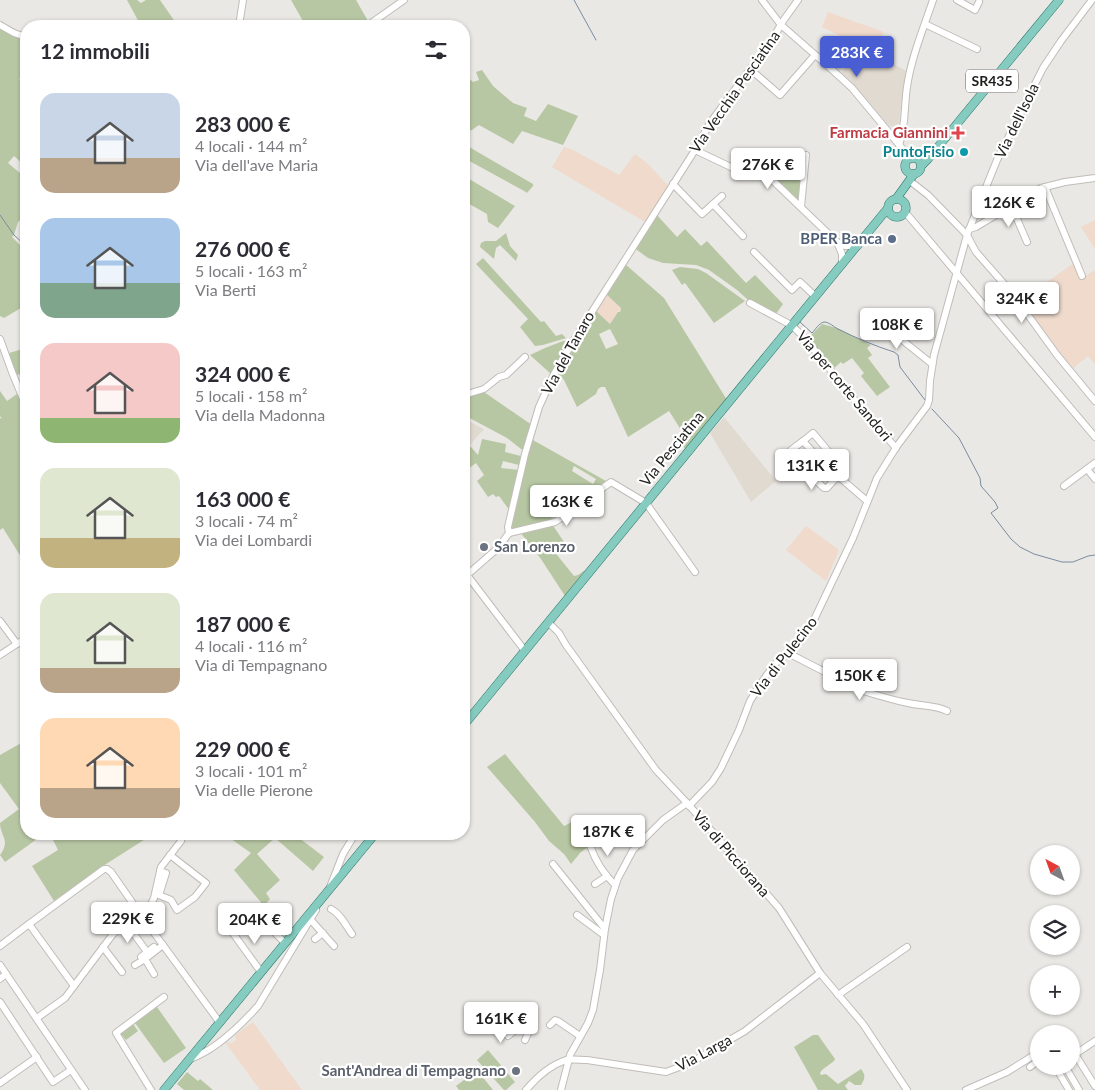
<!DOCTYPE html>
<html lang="it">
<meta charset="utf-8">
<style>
body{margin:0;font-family:Lato,sans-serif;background:#f7f7f7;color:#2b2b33;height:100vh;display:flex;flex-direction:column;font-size:19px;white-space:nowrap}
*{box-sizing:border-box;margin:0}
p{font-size:16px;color:#7c7c81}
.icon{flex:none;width:28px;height:28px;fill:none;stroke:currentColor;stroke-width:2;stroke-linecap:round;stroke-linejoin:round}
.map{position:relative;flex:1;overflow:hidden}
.sheet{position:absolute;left:20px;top:20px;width:450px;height:820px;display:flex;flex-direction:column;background:#fff;border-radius:20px;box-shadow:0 1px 4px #0004}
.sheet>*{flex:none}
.needle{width:32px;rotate:319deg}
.controls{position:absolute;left:1030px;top:845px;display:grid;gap:10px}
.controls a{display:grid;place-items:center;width:50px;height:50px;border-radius:50%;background:#fff;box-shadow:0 1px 4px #0004;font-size:25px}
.price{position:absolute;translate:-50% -42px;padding:0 11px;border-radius:5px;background:#fff;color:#222;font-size:16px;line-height:32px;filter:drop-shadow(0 1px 2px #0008)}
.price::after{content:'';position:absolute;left:50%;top:30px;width:15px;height:11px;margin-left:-8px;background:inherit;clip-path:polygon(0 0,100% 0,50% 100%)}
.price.current{background:#495ed2;color:#fff}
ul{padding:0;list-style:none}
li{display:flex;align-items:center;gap:15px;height:125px;padding:0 20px}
li span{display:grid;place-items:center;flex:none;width:140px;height:100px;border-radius:15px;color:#555}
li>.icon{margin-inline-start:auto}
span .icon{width:60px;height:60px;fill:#fffc;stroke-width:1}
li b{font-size:21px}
h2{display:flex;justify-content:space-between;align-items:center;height:60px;padding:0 20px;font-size:21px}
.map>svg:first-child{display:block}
.built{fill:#e1dad0}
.industrial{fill:#efdacc}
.green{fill:#b8c7a3;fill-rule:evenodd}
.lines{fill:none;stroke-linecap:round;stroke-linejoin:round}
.stream{stroke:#798ca1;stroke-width:1}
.minor-casing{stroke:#c0bdb9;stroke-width:8}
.major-casing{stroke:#2c796b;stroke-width:9}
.minor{stroke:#fff;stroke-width:6}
.major{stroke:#85cbbf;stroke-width:8}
.health-dot{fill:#e0444e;stroke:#fff;stroke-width:2}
.culture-dot{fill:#0f9aa8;stroke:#fff;stroke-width:2}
.service-dot{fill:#5c6f8a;stroke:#fff;stroke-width:2}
.worship-dot{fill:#6b7280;stroke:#fff;stroke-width:2}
.labels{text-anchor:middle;stroke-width:4.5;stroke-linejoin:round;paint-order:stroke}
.shield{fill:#fff;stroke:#636362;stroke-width:1}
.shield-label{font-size:14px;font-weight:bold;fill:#20201e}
.street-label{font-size:15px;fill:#20201e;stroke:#fff}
.health-label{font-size:15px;font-weight:bold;fill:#be3a42;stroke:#fff;text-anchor:end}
.culture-label{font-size:15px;font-weight:bold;fill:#0d838f;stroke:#fff;text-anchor:end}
.service-label{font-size:15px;font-weight:bold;fill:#4e5e75;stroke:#fff;text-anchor:end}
.worship-label{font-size:15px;font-weight:bold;fill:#5b616d;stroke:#fff;text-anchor:start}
</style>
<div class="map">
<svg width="1095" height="1090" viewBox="0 0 1095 1090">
<rect width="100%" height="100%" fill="#eae8e4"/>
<g class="built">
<polygon points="861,46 906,71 899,123 894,127 889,126 851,81 842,73"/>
<polygon points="724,417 776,481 751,502 710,433"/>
<polygon points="464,419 484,429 470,445 471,447 464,452"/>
</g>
<g class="industrial">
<polygon points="828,12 884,32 873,52 822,27"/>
<polygon points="564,147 573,150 619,175 635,154 648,164 668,186 645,222 552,167"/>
<polygon points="1095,220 1095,249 1081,227"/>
<polygon points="1074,263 1080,279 1095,270 1095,364 1088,356 1072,369 1032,316 1046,306 1038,295 1044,292 1040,287"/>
<polygon points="605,293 621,308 610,324 595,310"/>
<polygon points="806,526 839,550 826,581 786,550"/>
<polygon points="253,1022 302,1090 260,1090 225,1042 232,1043 236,1040 235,1035"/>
</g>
<g class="green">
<polygon points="127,0 137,0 141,3 146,0 160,0 178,26 141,26"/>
<polygon points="291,0 356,0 368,21 363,26 299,26 304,23"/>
<polygon points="0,27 26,39 26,73 19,79 26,88 26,167 14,156 8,163 26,178 26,215 18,222 14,235 12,237 26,251 26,305 4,318 0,316"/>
<polygon points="482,70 493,86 513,103 527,108 524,116 536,121 548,104 578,116 563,145 522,131 513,144 479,125 472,130 468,131 464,136 464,74 473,82 479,80 476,72"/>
<polygon points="464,144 533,184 533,186 527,193 526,192 464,158"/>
<polygon points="464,176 515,206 498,228 488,222 487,214 464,201"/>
<polygon points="775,178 800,180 799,199 796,199"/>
<polygon points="656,214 677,237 685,229 701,246 707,241 746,283 755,275 783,304 776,314 747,299 737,290 709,270 696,265 663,263 648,258 637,250 635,247"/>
<polygon points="506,233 510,246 518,255 516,261 500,245 496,248 494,259 480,247 481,243 485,241 496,241"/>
<polygon points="483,258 541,322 544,321 556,336 562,334 566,338 543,345 535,346 520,327 528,319 476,264"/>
<path d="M625 264 664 298 727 400 686 450 677 437 683 433 669 411 628 437 605 387H601L598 389 596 394 577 407 564 380 558 374 559 370 595 310 610 324 618 312H620L621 308 605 293ZM610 329 618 344 606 349 599 334Z"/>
<polygon points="680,267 698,269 706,273 745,301 714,323 685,283 682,285 672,270"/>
<polygon points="822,324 837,328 871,345 867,348 872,355 868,358 890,387 877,396 861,376 864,373 852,358 843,364 841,362 832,370 809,337"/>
<polygon points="563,341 569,341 570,342 551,374 530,355 545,348"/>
<polygon points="26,348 26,386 19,374 15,376 9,353"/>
<polygon points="0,391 7,401 17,394 26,411 26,554 21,557 3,528 0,530 0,418 2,419 0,416"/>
<polygon points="484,392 532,425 523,450 521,449 507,438 464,415 464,398"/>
<polygon points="482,439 506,444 505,452 521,456 519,465 503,461 501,468 519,470 510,511 499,496 496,497 493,494 488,497 477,481 484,475 476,463 464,472 464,452 471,447 478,455"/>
<path d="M531 439 606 481 549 520 514 531 511 529ZM574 466 596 479 593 484 572 471Z"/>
<polygon points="552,524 564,542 553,550 574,576 578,575 585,570 565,596 541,559 520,532"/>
<path d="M23 742 26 746V834H44L5 862 0 855C11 840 0 836 0 823L19 809 0 783V755Z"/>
<polygon points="505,754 564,826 576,820 591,845 581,852 571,864 564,854 549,841 535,822 487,767"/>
<polygon points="50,834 151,834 147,838 103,866 54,901 32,866 58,850"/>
<polygon points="224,834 294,834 324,857 313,871 275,838 257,854 280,880 266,893 270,899 264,906 234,870 251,853"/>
<polygon points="157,1007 186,1048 164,1063 135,1023"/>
<polygon points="133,1024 138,1031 126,1040 120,1033"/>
<path d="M813 1035H818L835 1059 834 1061 822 1070 820 1073 821 1075 826 1074 838 1084 861 1069C866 1075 865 1079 861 1085H855L849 1081 845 1086 848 1090H818L794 1047Z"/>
<polygon points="488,1050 515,1082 506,1090 504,1090 477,1060"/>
<polygon points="477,1070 493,1090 459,1090 456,1086"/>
<polygon points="187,1072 198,1081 200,1079 213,1090 184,1090 177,1084"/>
</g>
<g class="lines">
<g class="stream">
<polyline points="574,0 596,40"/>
<polyline points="0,215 14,235 26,246"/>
<path d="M800 322 812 333C815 330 819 323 824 322 829 322 834 327 838 329 856 338 875 346 894 352L898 355 900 367 925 400"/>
<polyline points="932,409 959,438 980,478 981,486 995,502 998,508 991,513 1011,539 1020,547 1034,554 1062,562 1073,562 1088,556 1095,555"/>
</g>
<g class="minor-casing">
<g id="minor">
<polyline points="762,0 781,25 828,66 852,88 911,159"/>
<polyline points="957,0 975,10 979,2"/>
<polyline points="925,24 977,49"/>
<polyline points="0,25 14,33 26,37"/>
<polyline points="239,26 243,0"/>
<polyline points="367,26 404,0"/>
<polyline points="750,69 780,95 815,55"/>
<path d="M899 145C906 127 904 106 907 87 911 58 924 27 933 0"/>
<polyline points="695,150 735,169 749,173 767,175 837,242 845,246 858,246"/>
<polyline points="767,175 804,176"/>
<polyline points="910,181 928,195 967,235 976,252 1012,293 1057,355 1095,401"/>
<polyline points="673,184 702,214 722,196"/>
<polyline points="1045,187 1082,276"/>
<polyline points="713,204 743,236"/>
<polyline points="1011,205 1027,242"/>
<polyline points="801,207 806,155"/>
<polyline points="905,212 1095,437"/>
<polyline points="969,229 976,227 1041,188 1065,182 1095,178"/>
<polyline points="837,242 842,254 842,265"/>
<polyline points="754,252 792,290 800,282 815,296"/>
<polyline points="750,303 791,325 803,336 863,410 896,448"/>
<polyline points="876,319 932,364"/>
<polyline points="0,339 12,372 26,406"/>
<polyline points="464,395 484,389 499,377 506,375 525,357"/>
<polyline points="803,441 791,450 789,453 790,456 824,488 827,488 836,478"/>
<polyline points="1087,469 1095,479"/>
<polyline points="838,476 836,478 803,441 813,433 844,470 838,476 867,501"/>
<polyline points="1064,486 1095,463"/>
<polyline points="509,533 555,522 564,516 611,482 646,503 695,572"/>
<polyline points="464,571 525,651"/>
<polyline points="464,582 467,575 498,548 509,533 508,527 525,454 539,407 554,374 574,340 695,150 710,123 772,40 783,21 798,0"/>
<polyline points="0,621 17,644"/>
<polyline points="549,623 559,633 566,645 656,770 687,803 779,908 820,973 863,1024 907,1090"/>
<path d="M788 653 860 690C876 695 892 700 908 703 920 706 936 705 947 711"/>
<polyline points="0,655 26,638"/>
<polyline points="689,806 712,782 721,768 739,730 750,701 766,676 776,663 790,651 812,624 853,538 877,478 897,446 927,406 929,400 930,381 934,355 967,235 982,197 997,160 1043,68 1061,41 1092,0"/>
<polyline points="181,841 161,867 154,898 150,906 141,915 220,1023"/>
<path d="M591 848C596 862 605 875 615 885"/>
<polyline points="553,864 605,929"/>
<polyline points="160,871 166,873 159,895 171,900 177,910 195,897 206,883 170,855"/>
<polyline points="595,884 607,876"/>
<polyline points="330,887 343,854 355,834"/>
<path d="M331 909C341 914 346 926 352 934"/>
<polyline points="577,915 604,935"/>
<polyline points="238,916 227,925 261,972"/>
<polyline points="260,918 285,943"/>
<polyline points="310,919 334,946"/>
<polyline points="126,923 147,952"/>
<polyline points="29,924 74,986"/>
<polyline points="315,939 323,933"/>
<polyline points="0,946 29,924 104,869 107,869 111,872 141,915 126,923 113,934 65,998 37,1018"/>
<polyline points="103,947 122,972"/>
<polyline points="141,957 154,947"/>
<polyline points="145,959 154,974"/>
<polyline points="0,965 85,1090"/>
<polyline points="135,965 145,959 163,945"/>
<polyline points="0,979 6,974"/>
<polyline points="838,995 907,947"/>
<polyline points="0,1002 53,1082 71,1070"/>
<polyline points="499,1025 508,1036 520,1026 524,1027 529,1031 525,1040"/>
<polyline points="550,1025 555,1020 558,1021 580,1036"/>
<polyline points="1075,1054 1095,1086"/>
<polyline points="1071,1057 1095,1041"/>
<path d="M190 1059C216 1050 240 1026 258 1006L316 910"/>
<polyline points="1055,1066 1069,1090"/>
<polyline points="1065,1066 1079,1090"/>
<polyline points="1030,1067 1039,1060"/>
<polyline points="0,1083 37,1057"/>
<polyline points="151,1090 116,1033 164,997"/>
<path d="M526 1090C536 1078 551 1065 566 1060 570 1059 581 1060 587 1060L666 1072 690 1063 745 1031 820 973"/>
<polyline points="561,1090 570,1055 588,1023 593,1010 600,970 605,929 611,899 618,878 633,850 663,820 687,803"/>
<polyline points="966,1090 1007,1072 1039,1052"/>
</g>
</g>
<g class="major-casing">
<g id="major">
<circle cx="913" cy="166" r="8"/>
<polyline points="921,166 928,159 1059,0"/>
<polyline points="896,199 914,174"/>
<circle cx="897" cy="208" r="9"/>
<polyline points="464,725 888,208"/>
<polyline points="164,1090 375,834"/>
</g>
</g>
<use href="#minor" class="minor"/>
<use href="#major" class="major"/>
</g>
<path class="health-dot" d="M955.5 125.5h5v5h5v5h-5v5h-5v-5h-5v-5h5z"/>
<circle class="culture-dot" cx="964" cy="152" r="5"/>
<circle class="service-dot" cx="892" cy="239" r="5"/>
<g class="worship-dot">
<circle cx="484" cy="547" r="5"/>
<circle cx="516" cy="1071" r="5"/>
</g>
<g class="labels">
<rect class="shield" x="966" y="69.5" width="52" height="23" rx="4"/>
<g class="shield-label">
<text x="992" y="86">SR435</text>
</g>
<g class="street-label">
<text transform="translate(735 92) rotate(-55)" y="5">Via Vecchia Pesciatina</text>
<text transform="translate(1017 121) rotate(-64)" y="5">Via dell'Isola</text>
<text transform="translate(568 353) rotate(-61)" y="5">Via del Tanaro</text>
<text transform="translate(844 386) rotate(50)" y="5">Via per corte Sandori</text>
<text transform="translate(672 449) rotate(-51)" y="5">Via Pesciatina</text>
<text transform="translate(784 657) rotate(-52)" y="5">Via di Pulecino</text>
<text transform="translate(731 854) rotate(49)" y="5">Via di Picciorana</text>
<text transform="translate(704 1053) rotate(-28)" y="5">Via Larga</text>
</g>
<g class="health-label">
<text x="948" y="138">Farmacia Giannini</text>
</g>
<g class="culture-label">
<text x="954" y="157">PuntoFisio</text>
</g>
<g class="service-label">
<text x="882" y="244">BPER Banca</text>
</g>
<g class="worship-label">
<text x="494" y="552">San Lorenzo</text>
<text x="506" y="1076" text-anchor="end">Sant'Andrea di Tempagnano</text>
</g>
</g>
</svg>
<div class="controls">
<a><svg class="needle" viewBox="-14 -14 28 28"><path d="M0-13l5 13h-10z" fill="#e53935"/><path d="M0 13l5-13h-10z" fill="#7c7c81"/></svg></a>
<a><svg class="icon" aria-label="layers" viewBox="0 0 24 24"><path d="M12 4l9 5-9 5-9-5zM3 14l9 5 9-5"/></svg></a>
<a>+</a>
<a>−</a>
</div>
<b class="price current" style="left:857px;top:78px">283K €</b>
<b class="price" style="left:768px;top:190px">276K €</b>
<b class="price" style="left:1009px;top:228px">126K €</b>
<b class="price" style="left:1022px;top:324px">324K €</b>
<b class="price" style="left:897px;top:350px">108K €</b>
<b class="price" style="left:812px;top:491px">131K €</b>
<b class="price" style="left:567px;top:527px">163K €</b>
<b class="price" style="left:860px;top:701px">150K €</b>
<b class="price" style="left:608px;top:857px">187K €</b>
<b class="price" style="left:128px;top:944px">229K €</b>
<b class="price" style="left:255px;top:945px">204K €</b>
<b class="price" style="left:501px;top:1044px">161K €</b>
<section class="sheet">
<h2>12 immobili<svg class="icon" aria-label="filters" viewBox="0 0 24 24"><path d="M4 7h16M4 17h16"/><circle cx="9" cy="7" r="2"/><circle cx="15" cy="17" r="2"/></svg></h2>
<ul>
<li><span style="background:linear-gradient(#c9d6e8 65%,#b9a48a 0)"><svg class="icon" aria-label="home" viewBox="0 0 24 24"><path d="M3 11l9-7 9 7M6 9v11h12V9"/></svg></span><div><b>283 000 €</b><p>4 locali · 144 m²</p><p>Via dell'ave Maria</p></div></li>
<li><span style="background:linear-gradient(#a9c7e8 65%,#7fa58c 0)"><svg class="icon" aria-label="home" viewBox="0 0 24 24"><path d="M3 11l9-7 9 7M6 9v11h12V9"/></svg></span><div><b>276 000 €</b><p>5 locali · 163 m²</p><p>Via Berti</p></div></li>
<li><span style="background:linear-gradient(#f6c9c9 75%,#8fb573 0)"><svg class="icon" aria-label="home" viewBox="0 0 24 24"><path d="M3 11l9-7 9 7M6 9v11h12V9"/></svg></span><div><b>324 000 €</b><p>5 locali · 158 m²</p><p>Via della Madonna</p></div></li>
<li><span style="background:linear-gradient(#dfe7d0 70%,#c2b280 0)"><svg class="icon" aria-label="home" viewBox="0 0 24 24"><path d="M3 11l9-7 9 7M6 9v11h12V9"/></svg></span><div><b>163 000 €</b><p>3 locali · 74 m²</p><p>Via dei Lombardi</p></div></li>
<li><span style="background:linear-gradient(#dfe7d0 75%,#b9a48a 0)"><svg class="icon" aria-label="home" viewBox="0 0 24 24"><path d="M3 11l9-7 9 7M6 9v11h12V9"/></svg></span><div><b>187 000 €</b><p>4 locali · 116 m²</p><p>Via di Tempagnano</p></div></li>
<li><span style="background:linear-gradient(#ffd9b3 70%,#b9a48a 0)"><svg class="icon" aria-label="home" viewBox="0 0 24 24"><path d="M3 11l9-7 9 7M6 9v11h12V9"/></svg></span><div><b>229 000 €</b><p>3 locali · 101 m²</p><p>Via delle Pierone</p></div></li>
</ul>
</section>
</div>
